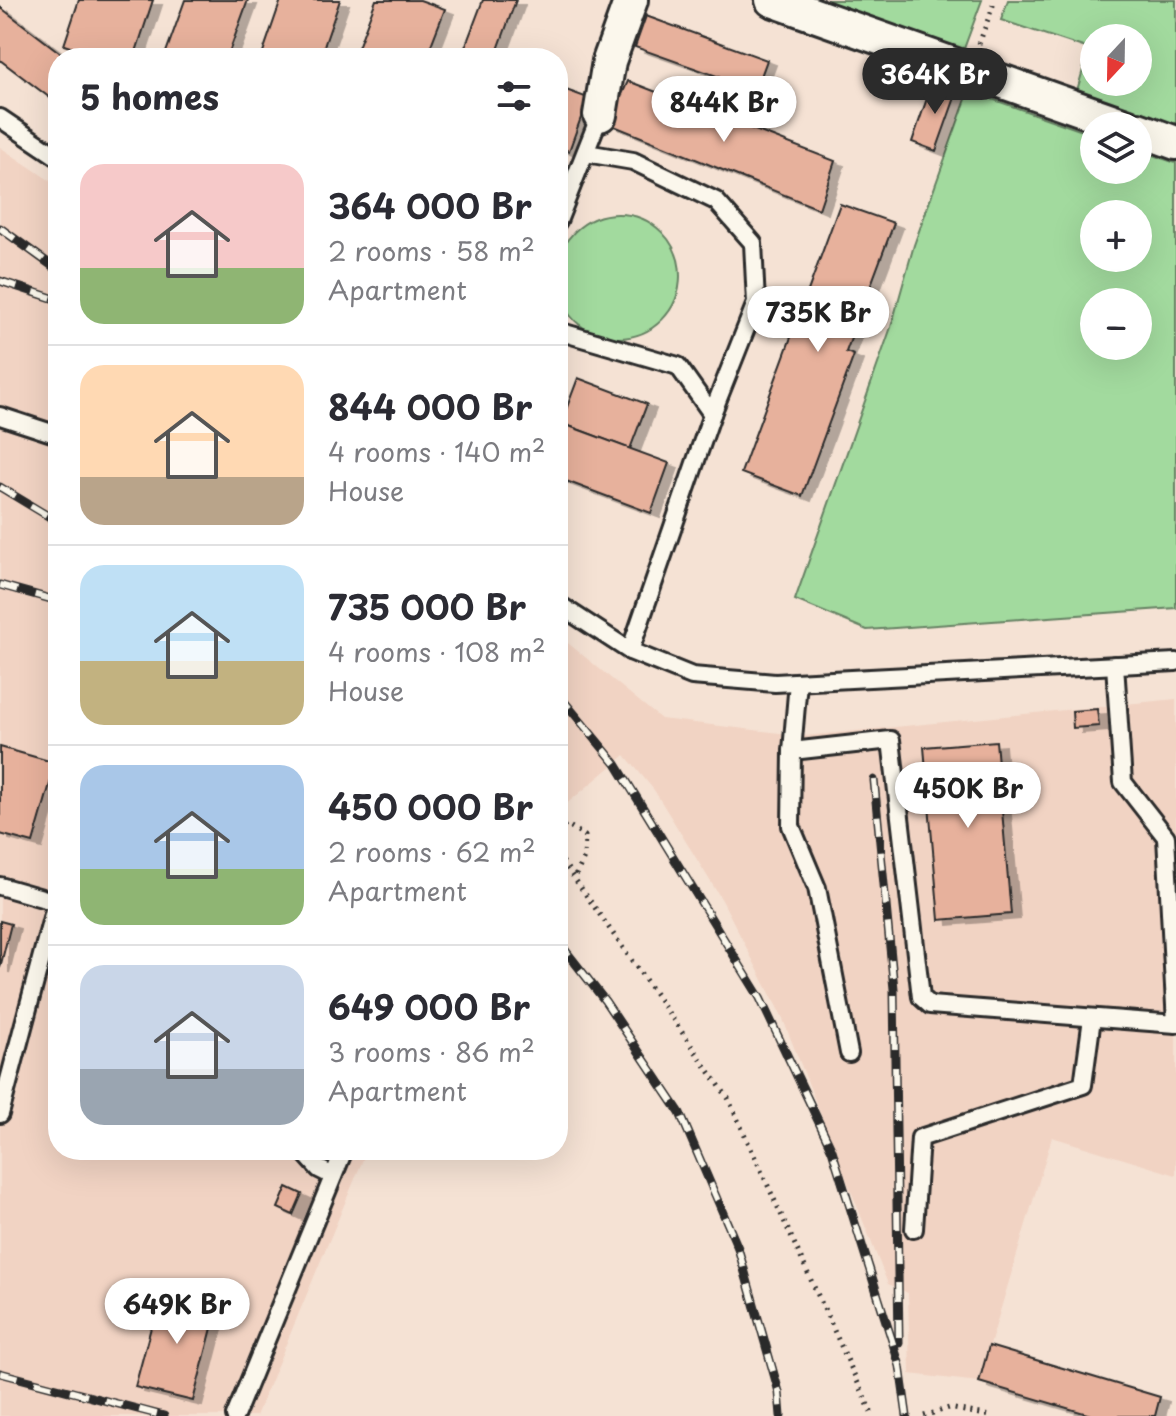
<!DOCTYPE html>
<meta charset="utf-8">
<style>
body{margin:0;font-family:"Playpen Sans",sans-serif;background:#f7f7f7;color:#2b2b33;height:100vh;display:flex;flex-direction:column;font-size:30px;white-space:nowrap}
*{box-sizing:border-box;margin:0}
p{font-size:26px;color:#7c7c81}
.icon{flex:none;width:44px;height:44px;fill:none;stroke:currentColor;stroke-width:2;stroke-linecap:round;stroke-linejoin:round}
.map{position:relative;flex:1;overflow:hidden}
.drawer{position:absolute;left:48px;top:48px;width:520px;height:1112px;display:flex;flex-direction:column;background:#fff;border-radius:32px;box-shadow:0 8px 32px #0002}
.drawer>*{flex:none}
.needle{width:52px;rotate:202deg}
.tools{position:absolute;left:1080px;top:24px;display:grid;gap:16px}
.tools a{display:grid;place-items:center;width:72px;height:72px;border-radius:50%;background:#fff;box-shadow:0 8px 32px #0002;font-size:40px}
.price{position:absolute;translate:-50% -68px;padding:0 18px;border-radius:28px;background:#fff;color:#222;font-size:26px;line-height:52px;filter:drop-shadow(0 2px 4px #0008)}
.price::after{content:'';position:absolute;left:50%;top:48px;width:24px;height:18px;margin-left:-12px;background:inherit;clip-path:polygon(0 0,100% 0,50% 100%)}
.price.on{background:#2b2b2b;color:#fff}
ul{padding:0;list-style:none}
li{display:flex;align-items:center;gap:24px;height:200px;padding:0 32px}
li+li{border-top:2px solid #e1e1e2}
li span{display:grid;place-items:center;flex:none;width:224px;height:160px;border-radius:24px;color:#555}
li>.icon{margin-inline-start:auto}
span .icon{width:96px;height:96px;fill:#fffc;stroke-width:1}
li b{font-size:34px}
h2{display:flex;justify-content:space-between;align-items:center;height:96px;padding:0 32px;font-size:34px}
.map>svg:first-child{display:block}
.built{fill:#f1d3c3}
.green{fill:#a2da9e;stroke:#668264;stroke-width:2;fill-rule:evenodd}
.building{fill:#e7b19c;stroke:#2b2b2b;stroke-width:2;filter:url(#shadow)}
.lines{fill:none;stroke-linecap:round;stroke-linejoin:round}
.lane-casing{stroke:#2b2b2b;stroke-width:22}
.street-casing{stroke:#2b2b2b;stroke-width:38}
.path{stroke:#2b2b2b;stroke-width:5;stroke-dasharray:2 6;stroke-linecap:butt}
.lane{stroke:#fbf7ec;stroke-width:16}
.street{stroke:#fbf7ec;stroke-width:32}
.rail-casing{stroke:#2b2b2b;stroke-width:9}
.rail{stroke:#fbf7ec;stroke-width:6;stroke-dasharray:18;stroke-linecap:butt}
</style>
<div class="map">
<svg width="1176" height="1416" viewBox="0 0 1176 1416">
<defs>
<filter id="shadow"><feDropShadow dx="9" dy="5" stdDeviation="0" flood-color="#0004"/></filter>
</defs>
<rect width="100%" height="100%" fill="#f5e2d4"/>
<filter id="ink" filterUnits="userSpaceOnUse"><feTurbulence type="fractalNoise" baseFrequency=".0125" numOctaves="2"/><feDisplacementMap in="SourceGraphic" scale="16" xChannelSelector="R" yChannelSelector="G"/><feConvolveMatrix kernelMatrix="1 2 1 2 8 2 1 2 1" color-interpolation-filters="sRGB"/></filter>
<g filter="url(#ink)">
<g class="built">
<polygon points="0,147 58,186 58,1150 367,1150 256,1416 0,1416"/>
<polygon points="558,635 661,719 805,736 1176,699 1176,1175 1052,1137 979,1382 910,1374 908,1293 888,1284 782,1017 722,900 654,790 625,755 558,811"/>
</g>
<g class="green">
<polygon points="816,0 982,0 962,54"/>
<path d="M1008 0H1176V129L1076 94 1089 49 1001 20ZM1094 38H1138V82H1094Z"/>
<path d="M969 91 1094 135V170H1138V150L1176 163V608L867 630 795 600 891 327 914 245ZM1138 214V258H1094V214ZM1094 302H1138V346H1094Z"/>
<circle cx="618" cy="276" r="62"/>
</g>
<g class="building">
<polygon points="79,0 153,0 134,58 104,58 64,45"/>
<polygon points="185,0 248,0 227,58 164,58"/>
<polygon points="281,0 340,0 320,58 261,58"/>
<polygon points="376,0 420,0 445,9 426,58 354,58"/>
<polygon points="483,0 516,0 495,58 461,58"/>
<polygon points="0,7 67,58 58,58 58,104 0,60"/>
<polygon points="646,16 767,60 756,90 635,47"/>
<polygon points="628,81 835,161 819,209 609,124"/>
<polygon points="933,81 958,89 936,151 912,142"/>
<polygon points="558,87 588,98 569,151 558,147"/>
<polygon points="840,204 894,223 846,352 854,355 802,496 741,473"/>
<polygon points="578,378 647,404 630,449 561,423"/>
<polygon points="558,422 669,463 651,513 558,478"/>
<polygon points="1097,709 1099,726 1073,728 1072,711"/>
<polygon points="996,741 1011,914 939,920 924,747"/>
<polygon points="0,747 56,763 33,843 0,834"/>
<polygon points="0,921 11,924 0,968"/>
<polygon points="287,1187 302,1194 293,1215 278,1208"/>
<polygon points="161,1290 218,1305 193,1401 135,1387"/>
<polygon points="989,1346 1160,1397 1155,1416 1094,1416 979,1382"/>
</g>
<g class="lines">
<g class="lane-casing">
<g id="lane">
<polyline points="0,118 58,157"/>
<polyline points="586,153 633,161 716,201 753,243 756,303 712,414"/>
<polyline points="558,221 600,115"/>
<polyline points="558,331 678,366 712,414 630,651"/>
<polyline points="0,416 58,435"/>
<polyline points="558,604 630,651 692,676 775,683 1176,662"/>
<polyline points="798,682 792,751 891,740 921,997 930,1005 1176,1024 1166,837 1123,782 1115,665"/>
<polyline points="792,751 791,826 817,888 849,1053"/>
<polyline points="0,886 56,902"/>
<polyline points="0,1114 58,895"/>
<polyline points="302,1150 319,1169 333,1176"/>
<polyline points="914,1229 920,1138 1083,1085 1092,1018"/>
<polyline points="235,1416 344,1150"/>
</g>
</g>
<g class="street-casing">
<g id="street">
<polyline points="772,0 1128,126"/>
<polyline points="600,115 609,61 631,0"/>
<polyline points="1138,129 1176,143"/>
</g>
</g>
<g class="path">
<polyline points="979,44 995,0"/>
<polyline points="901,80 925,89"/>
<polyline points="558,831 566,824 585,836 584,858 574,879"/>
<polyline points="558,855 728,1098 873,1416"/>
<polyline points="924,1416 949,1408 991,1416"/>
</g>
<use href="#lane" class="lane"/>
<use href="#street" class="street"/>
<g class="rail-casing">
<g id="rail">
<polyline points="0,228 58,270"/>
<polyline points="0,281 58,300"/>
<polyline points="0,487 58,522"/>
<polyline points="0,585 58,601"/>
<polyline points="558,694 616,764 760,998 832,1150 900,1366 907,1416"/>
<polyline points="874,780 894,989 899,1343"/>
<polyline points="558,941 605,1001 680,1113 738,1248 779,1392 781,1416"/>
<polyline points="0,1373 164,1416"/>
</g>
</g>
<use href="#rail" class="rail"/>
</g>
</g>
</svg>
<div class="tools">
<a><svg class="needle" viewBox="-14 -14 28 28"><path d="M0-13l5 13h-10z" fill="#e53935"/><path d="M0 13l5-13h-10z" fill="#7c7c81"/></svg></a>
<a><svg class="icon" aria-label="layers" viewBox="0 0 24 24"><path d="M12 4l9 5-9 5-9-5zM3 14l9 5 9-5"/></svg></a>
<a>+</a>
<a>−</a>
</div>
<b class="price on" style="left:935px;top:116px">364K Br</b>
<b class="price" style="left:724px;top:144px">844K Br</b>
<b class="price" style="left:818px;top:354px">735K Br</b>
<b class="price" style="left:968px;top:830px">450K Br</b>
<b class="price" style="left:177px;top:1346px">649K Br</b>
<section class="drawer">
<h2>5 homes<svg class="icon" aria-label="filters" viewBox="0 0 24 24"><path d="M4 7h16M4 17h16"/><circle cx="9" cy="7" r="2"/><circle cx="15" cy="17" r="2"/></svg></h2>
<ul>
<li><span style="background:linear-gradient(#f6c9c9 65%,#8fb573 0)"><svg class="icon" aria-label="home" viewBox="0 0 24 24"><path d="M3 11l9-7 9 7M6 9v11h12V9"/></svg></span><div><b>364 000 Br</b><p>2 rooms · 58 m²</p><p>Apartment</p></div></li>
<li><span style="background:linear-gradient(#ffd9b3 70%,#b9a48a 0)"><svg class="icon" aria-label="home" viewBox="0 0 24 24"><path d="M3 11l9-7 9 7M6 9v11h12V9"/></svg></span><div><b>844 000 Br</b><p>4 rooms · 140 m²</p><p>House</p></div></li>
<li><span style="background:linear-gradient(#bfe0f5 60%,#c2b280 0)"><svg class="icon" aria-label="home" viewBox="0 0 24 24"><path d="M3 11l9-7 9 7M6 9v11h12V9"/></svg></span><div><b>735 000 Br</b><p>4 rooms · 108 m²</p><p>House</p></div></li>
<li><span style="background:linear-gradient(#a9c7e8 65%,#8fb573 0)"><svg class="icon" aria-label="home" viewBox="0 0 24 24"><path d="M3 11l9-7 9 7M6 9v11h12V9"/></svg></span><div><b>450 000 Br</b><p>2 rooms · 62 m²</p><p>Apartment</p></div></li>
<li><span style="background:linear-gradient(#c9d6e8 65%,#9aa5b1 0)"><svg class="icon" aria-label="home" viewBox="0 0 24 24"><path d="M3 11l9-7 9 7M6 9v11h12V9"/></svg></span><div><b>649 000 Br</b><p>3 rooms · 86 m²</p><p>Apartment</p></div></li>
</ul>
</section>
</div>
